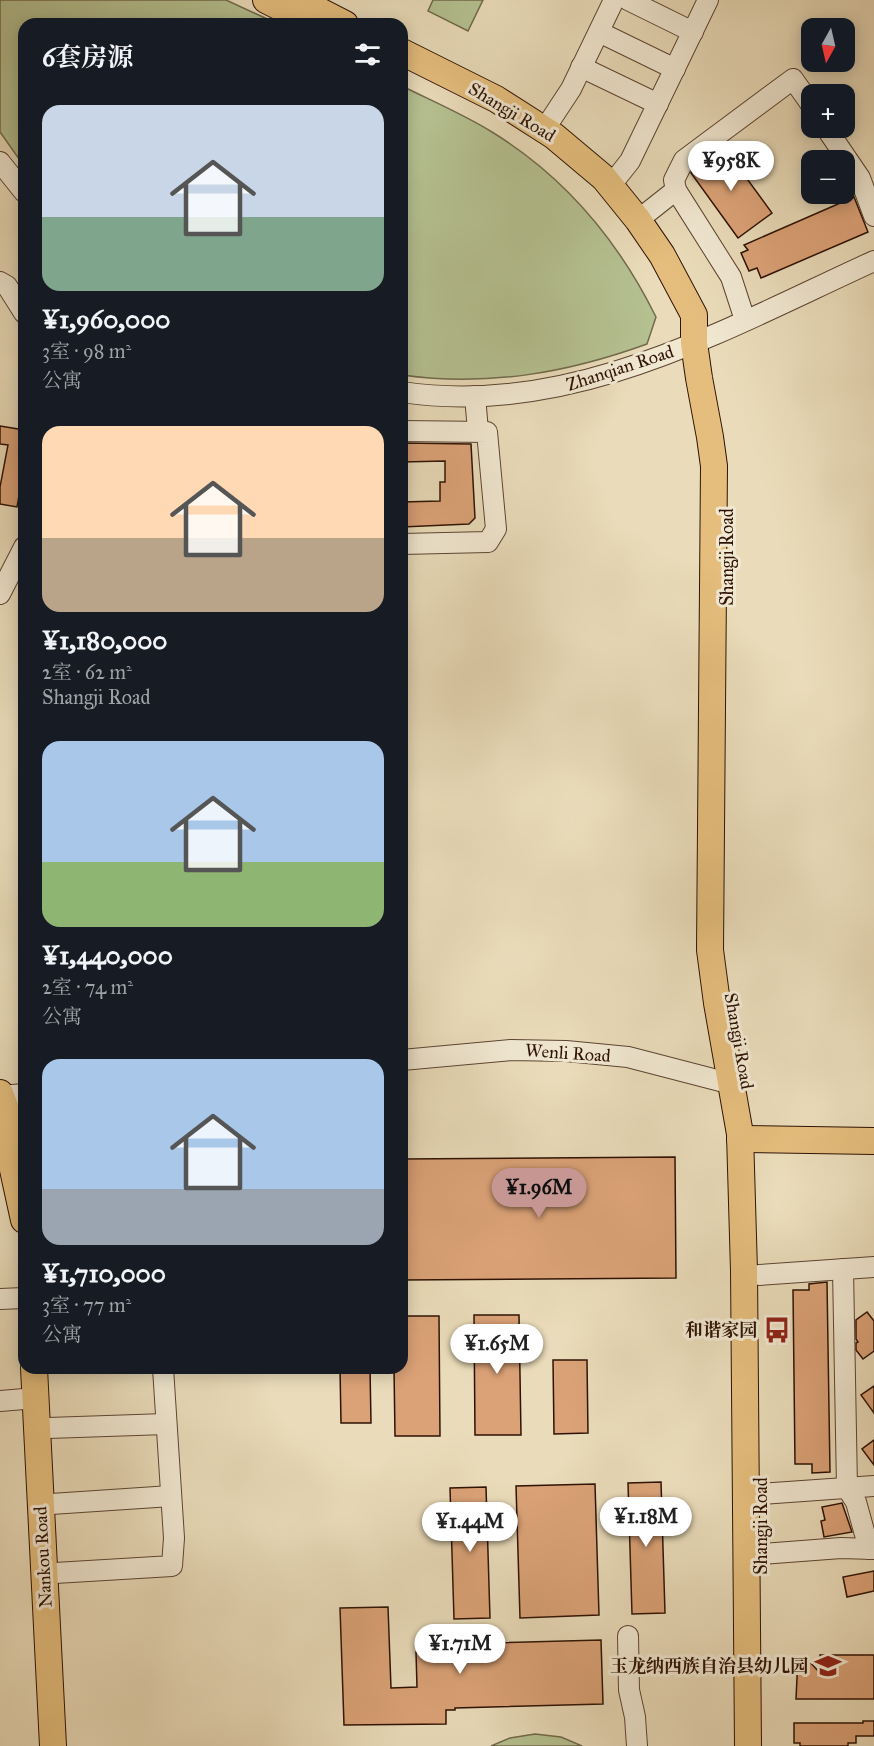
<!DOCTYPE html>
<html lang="zh">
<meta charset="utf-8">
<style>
body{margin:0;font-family:"IM FELL Great Primer","Noto Serif SC",serif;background:#242831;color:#f1f3f6;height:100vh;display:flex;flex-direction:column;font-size:22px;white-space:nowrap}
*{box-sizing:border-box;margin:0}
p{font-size:20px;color:#9ea1a6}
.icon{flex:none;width:33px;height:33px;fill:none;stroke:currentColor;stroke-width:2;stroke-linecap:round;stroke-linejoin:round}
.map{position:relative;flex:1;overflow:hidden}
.drawer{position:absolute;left:18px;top:18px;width:390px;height:1356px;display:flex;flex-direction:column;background:#171b24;border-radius:18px;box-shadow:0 3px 15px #0003}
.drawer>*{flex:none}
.needle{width:39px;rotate:188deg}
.buttons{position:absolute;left:801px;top:18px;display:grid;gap:12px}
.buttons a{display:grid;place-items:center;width:54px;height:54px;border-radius:12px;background:#171b24;box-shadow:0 3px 15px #0003;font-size:30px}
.price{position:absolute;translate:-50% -51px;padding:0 14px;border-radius:21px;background:#fff;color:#222;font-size:20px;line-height:39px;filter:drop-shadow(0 2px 3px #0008)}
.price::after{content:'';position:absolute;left:50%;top:36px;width:18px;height:14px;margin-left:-9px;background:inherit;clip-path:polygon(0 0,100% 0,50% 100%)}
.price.active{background:#c59692;color:#111}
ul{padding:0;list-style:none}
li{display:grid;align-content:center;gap:12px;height:318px;padding:0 24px}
li span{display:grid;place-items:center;height:186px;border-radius:18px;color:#555}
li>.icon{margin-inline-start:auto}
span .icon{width:108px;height:108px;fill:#fffc;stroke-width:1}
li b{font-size:26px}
h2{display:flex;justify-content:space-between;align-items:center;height:72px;padding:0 24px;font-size:26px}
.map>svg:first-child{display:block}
.green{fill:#b5c191;stroke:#726a4b;stroke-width:1.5}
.building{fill:#dba277;stroke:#2e1205;stroke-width:1.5}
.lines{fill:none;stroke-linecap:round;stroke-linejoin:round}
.minor-casing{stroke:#5d4432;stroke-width:22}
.major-casing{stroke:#2e1205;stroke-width:28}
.minor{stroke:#f1e8d2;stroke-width:20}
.major{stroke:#e5be7d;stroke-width:26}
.labels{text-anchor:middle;stroke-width:6;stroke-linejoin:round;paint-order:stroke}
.street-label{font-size:18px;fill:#2e1205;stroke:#f1e8d2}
.poi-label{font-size:18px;font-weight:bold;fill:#2e1205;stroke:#f1e8d2;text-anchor:end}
</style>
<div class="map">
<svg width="874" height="1746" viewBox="0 0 874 1746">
<rect width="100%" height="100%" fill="#eadcba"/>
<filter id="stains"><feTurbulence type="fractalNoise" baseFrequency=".00333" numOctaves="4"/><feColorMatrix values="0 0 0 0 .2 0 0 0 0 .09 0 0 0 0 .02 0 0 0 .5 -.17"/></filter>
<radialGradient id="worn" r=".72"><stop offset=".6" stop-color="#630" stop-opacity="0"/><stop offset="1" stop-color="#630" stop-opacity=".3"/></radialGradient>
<g class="green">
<polygon points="0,0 226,0 278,24 24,24 24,166 0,132"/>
<polygon points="433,0 483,0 468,31 428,11"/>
<path d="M402 86C432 101 463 114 492 132 565 177 618 240 656 317L647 344C567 373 487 387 402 375Z"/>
<polygon points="535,1734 561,1737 582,1746 491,1746 510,1738"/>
</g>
<g class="building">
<polygon points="723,146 772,213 738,238 691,173 694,167"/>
<polygon points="854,197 868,232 761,278 757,268 749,271 741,253 748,250 744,245"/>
<polygon points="0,426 24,430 24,468 17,507 0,504 0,487 8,445 0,444"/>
<polygon points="402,443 471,444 475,518 469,524 402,527 402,502 440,501 440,482 445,482 445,461 402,462"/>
<polygon points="675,1157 676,1278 402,1280 402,1159"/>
<polygon points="827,1282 830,1472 812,1473 812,1464 795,1464 793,1290 809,1290 809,1284"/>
<polygon points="867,1312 874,1321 874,1351 863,1359 856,1350 856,1343 858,1342 856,1339 856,1320"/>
<polygon points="474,1315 519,1315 521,1435 475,1435"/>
<polygon points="402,1316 439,1316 440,1436 395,1436 394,1368 402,1368"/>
<polygon points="553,1360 587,1360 588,1433 554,1434"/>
<polygon points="340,1368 370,1368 371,1423 341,1423"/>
<polygon points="874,1386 874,1413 861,1395"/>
<polygon points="874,1440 874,1465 862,1449"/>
<polygon points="661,1482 665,1613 632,1614 628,1483"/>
<polygon points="595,1484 599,1615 520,1618 516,1486"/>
<polygon points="486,1487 490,1618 454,1619 450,1488"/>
<polygon points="842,1503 852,1532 824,1537 821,1521 825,1520 822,1507"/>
<polygon points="874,1571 874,1591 847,1597 843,1577"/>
<polygon points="388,1607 391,1688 417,1687 416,1652 453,1651 453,1644 601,1640 603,1704 455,1708 455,1710 446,1710 446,1724 344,1725 340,1608"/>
<polygon points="820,1655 874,1655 874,1699 796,1699 798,1657 805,1657 821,1674"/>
<polygon points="863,1721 874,1721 874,1736 856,1736 856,1743 848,1743 848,1746 800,1746 800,1743 794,1743 794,1723 863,1723"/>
</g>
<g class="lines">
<g class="minor-casing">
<g id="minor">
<polyline points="628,0 693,32"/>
<polyline points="599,32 675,69"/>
<polyline points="581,67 658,104"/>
<polyline points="826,128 860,178 874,216"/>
<polyline points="544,130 571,89 614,0"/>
<polyline points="0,162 24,192"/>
<polyline points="611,185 630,161 708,0"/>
<polyline points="638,220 676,190"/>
<polyline points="0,282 7,286 24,313"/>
<polyline points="745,320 731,277 676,190 674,180 684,160 793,79 812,106"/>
<path d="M402 392C571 418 725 329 874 261"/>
<polyline points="475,396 478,431"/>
<polyline points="402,431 487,432 496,529 488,542 402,544"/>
<polyline points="0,594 24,547"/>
<polyline points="402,1060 511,1050 566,1051 628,1057 732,1084"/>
<polyline points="1,1096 24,1094"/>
<polyline points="843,1269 847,1488 856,1502 869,1549"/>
<polyline points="759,1275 874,1267"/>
<polyline points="0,1299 24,1298"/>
<polyline points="0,1401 36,1398"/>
<polyline points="48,1428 166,1424"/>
<polyline points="760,1494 874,1486"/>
<polyline points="51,1504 171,1496"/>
<polyline points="761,1554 841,1548 874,1549"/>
<polyline points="55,1573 172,1566 174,1538 163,1368"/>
<polyline points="628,1636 629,1690 635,1717 637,1746"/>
</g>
</g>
<g class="major-casing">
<g id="major">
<polyline points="266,0 314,24"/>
<polyline points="300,1 345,24"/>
<polyline points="402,52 496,99 554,136 604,178 638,220 662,255 694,315 694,343 699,378 710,437 714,466 710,950 717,1003 740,1134 744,1271 748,1746"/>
<polyline points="0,1093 16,1137"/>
<polyline points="0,1122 10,1156 24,1220"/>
<polyline points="740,1139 874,1141"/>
<polyline points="34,1368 53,1746"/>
</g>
</g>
<use href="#minor" class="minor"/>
<use href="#major" class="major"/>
</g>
<defs>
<g id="bus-bare" transform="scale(2.07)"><path d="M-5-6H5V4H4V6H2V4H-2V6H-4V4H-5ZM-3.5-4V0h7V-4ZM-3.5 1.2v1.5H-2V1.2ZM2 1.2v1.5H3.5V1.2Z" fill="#8f2418" stroke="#f1e8d2" stroke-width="2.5" paint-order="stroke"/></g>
<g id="school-bare" transform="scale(2.07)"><path d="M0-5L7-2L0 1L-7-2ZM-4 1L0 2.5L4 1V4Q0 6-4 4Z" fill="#8f2418" stroke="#f1e8d2" stroke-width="2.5" paint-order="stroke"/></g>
</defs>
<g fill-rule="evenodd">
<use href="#bus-bare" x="777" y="1330"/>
<use href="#school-bare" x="828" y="1666"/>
</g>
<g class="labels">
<g class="street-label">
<text transform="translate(512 112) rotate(31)" y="6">Shangji Road</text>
<text transform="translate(620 368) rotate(-18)" y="6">Zhanqian Road</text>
<text transform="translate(727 557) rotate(-90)" y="6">Shangji Road</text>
<text transform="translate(739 1041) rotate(80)" y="6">Shangji Road</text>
<text transform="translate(568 1053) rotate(4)" y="6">Wenli Road</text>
<text transform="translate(761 1526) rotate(-90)" y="6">Shangji Road</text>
<text transform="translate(43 1557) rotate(-93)" y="6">Nankou Road</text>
</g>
<g class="poi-label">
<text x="757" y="1336">和谐家园</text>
<text x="808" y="1672">玉龙纳西族自治县幼儿园</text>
</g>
</g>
<rect width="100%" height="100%" filter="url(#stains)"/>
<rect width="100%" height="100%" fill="url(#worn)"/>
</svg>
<div class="buttons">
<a><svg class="needle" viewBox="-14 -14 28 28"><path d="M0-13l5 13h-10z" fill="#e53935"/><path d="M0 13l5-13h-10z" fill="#9ea1a6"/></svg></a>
<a>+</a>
<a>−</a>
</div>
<b class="price" style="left:731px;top:192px">¥958K</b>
<b class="price active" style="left:539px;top:1219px">¥1.96M</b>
<b class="price" style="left:497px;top:1375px">¥1.65M</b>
<b class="price" style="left:646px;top:1548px">¥1.18M</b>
<b class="price" style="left:470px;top:1553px">¥1.44M</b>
<b class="price" style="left:460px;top:1675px">¥1.71M</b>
<section class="drawer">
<h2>6套房源<svg class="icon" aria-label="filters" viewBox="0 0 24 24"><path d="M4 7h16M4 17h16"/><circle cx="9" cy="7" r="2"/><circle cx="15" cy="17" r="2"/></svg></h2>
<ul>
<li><span style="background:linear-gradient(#c9d6e8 60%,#7fa58c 0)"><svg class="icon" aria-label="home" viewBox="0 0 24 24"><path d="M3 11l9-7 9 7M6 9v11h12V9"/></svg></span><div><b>¥1,960,000</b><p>3室 · 98 m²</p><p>公寓</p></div></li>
<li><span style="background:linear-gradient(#ffd9b3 60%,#b9a48a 0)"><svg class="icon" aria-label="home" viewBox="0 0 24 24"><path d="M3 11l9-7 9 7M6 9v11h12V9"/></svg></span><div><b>¥1,180,000</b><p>2室 · 62 m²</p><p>Shangji Road</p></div></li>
<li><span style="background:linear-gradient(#a9c7e8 65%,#8fb573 0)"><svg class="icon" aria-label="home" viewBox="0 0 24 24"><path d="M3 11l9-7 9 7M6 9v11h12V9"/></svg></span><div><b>¥1,440,000</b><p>2室 · 74 m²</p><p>公寓</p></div></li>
<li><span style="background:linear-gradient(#a9c7e8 70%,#9aa5b1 0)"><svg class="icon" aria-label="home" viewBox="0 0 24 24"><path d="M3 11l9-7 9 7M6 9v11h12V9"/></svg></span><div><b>¥1,710,000</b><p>3室 · 77 m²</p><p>公寓</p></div></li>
</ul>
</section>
</div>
